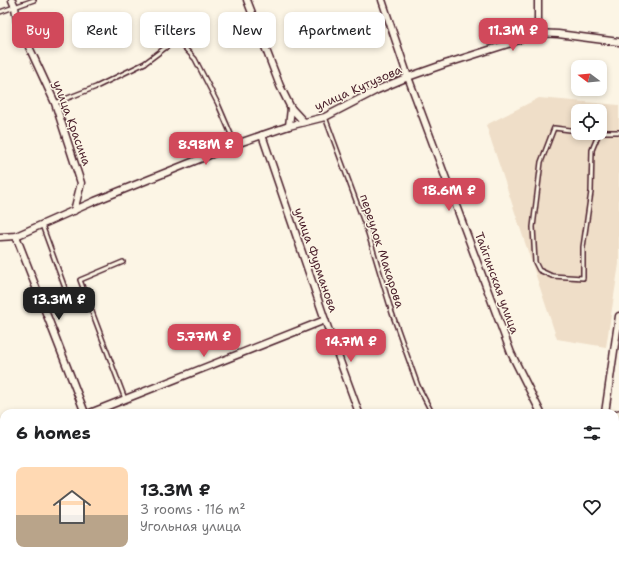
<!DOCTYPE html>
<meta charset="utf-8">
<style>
body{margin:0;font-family:"Shantell Sans",sans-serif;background:#f2f2f2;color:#202124;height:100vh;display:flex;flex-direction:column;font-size:15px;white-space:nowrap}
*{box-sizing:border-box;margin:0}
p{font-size:13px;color:#757577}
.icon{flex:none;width:22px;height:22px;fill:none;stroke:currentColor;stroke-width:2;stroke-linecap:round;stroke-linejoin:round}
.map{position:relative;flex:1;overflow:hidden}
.panel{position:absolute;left:0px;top:409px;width:619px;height:156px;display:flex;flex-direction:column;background:#fff;border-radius:12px 12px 0 0;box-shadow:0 2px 6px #0003}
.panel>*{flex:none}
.guide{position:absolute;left:12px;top:12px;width:400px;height:36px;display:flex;gap:8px}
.needle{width:26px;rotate:286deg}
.buttons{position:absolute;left:571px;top:60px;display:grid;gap:8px}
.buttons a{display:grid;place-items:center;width:36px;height:36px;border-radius:8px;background:#fff;box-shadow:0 2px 6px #0003;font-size:20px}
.price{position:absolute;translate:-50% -34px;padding:0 9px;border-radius:8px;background:#d1495b;color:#fff;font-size:13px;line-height:26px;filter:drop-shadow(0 1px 2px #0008)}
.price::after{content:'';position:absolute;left:50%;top:24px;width:12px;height:9px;margin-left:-6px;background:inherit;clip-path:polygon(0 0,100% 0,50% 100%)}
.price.current{background:#222;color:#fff}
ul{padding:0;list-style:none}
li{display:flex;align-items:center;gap:12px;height:100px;padding:0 16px}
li+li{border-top:1px solid #e0e0e0}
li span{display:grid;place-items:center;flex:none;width:112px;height:80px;border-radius:8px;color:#555}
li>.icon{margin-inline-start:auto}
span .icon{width:48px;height:48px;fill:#fffc;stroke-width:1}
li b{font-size:17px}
h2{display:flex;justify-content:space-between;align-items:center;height:48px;padding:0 16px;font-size:17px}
.tag{padding:0 14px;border-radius:8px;background:#fff;box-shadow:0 2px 6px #0003;font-size:14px;line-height:36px}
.tag.current{background:#d1495b;color:#fff}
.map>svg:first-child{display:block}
.built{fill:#efdec8;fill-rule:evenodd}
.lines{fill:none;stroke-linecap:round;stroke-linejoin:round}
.service-casing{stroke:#4a1f2b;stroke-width:6}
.minor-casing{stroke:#4a1f2b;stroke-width:9}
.tertiary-casing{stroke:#4a1f2b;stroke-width:10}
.service{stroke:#fcf5e5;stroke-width:3}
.minor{stroke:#fcf5e5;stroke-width:6}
.tertiary{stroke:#fcf5e5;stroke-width:7}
.labels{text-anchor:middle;stroke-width:3;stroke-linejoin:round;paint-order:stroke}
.street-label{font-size:12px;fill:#4a1f2b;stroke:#fcf5e5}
</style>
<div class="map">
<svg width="619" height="565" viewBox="0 0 619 565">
<rect width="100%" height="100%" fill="#fcf5e5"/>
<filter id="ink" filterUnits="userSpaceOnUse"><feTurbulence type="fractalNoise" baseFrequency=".025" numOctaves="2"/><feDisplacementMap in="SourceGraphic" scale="8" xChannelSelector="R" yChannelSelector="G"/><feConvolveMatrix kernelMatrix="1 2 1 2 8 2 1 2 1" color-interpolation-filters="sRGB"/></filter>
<g filter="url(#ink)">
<g class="built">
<path d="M539 98 619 105V264L606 347 557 339 486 125ZM578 111H600V133H578Z"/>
<polygon points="410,561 598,561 599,565 412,565"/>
</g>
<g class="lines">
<g class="service-casing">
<g id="service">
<polyline points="0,12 34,0"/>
<polyline points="55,103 96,87 145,63 169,45 180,43 195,59 218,104 233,139"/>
<polyline points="325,117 368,233 392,313 418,386 432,413"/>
<polyline points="578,131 554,128 541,162 533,227 535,262 539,270 552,276 583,278 583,247 591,192 592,150 599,133"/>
<polyline points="600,132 619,132"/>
<polyline points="42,225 65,288"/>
<polyline points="123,262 80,280 125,399"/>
<polyline points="241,561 243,565"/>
<polyline points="313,565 323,561"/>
</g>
</g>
<g class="minor-casing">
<g id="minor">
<polyline points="12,0 15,7 17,21 55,103 81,183 74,211"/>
<polyline points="247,0 280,86 291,108 304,122"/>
<polyline points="382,0 408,77 511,353 541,413"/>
<polyline points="536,33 538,24 538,0"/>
<polyline points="289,126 291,108"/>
<polyline points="262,135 325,320 359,413"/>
<polyline points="16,236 85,413"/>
<polyline points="0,237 16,236 95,201 242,142 289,126 325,117 377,90 408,77 445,64 508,44 536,33 558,34 619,42"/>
<polyline points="90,413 325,320"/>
<polyline points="605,413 619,316"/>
<polyline points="140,561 141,565"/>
<polyline points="406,561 407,565"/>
<polyline points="606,561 608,565"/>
</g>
</g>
<g class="tertiary-casing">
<g id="tertiary">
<polyline points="615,416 619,414"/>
<polyline points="219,565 229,561"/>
</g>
</g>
<use href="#service" class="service"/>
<use href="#minor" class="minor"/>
<use href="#tertiary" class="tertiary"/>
</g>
</g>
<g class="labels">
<g class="street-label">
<text transform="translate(358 88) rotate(-24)" y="4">улица Кутузова</text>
<text transform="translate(72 123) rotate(70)" y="4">улица Красина</text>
<text transform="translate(382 251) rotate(72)" y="4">переулок Макарова</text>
<text transform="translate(316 260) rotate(71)" y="4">улица Фурманова</text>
<text transform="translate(497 283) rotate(70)" y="4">Тайгинская улица</text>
</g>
</g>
</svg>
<div class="buttons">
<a><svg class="needle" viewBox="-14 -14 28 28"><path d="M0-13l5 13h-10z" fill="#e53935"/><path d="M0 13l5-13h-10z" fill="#757577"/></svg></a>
<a><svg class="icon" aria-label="locate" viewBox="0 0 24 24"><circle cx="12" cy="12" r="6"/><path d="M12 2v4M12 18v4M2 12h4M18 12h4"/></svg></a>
</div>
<b class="price" style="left:513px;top:52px">11.3M ₽</b>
<b class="price" style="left:206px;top:166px">8.98M ₽</b>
<b class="price" style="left:449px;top:212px">18.6M ₽</b>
<b class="price current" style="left:59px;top:321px">13.3M ₽</b>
<b class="price" style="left:204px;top:358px">5.77M ₽</b>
<b class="price" style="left:351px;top:363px">14.7M ₽</b>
<div class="guide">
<a class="tag current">Buy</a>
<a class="tag">Rent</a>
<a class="tag">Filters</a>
<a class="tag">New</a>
<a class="tag">Apartment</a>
</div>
<section class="panel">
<h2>6 homes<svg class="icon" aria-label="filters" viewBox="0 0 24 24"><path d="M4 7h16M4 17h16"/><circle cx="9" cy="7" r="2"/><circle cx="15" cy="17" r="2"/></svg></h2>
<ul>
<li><span style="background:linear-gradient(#ffd9b3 60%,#b9a48a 0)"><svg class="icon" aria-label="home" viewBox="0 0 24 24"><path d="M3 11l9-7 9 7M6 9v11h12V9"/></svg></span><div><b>13.3M ₽</b><p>3 rooms · 116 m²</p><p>Угольная улица</p></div><svg class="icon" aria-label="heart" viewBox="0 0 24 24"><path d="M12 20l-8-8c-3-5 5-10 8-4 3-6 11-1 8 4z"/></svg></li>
</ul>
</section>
</div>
